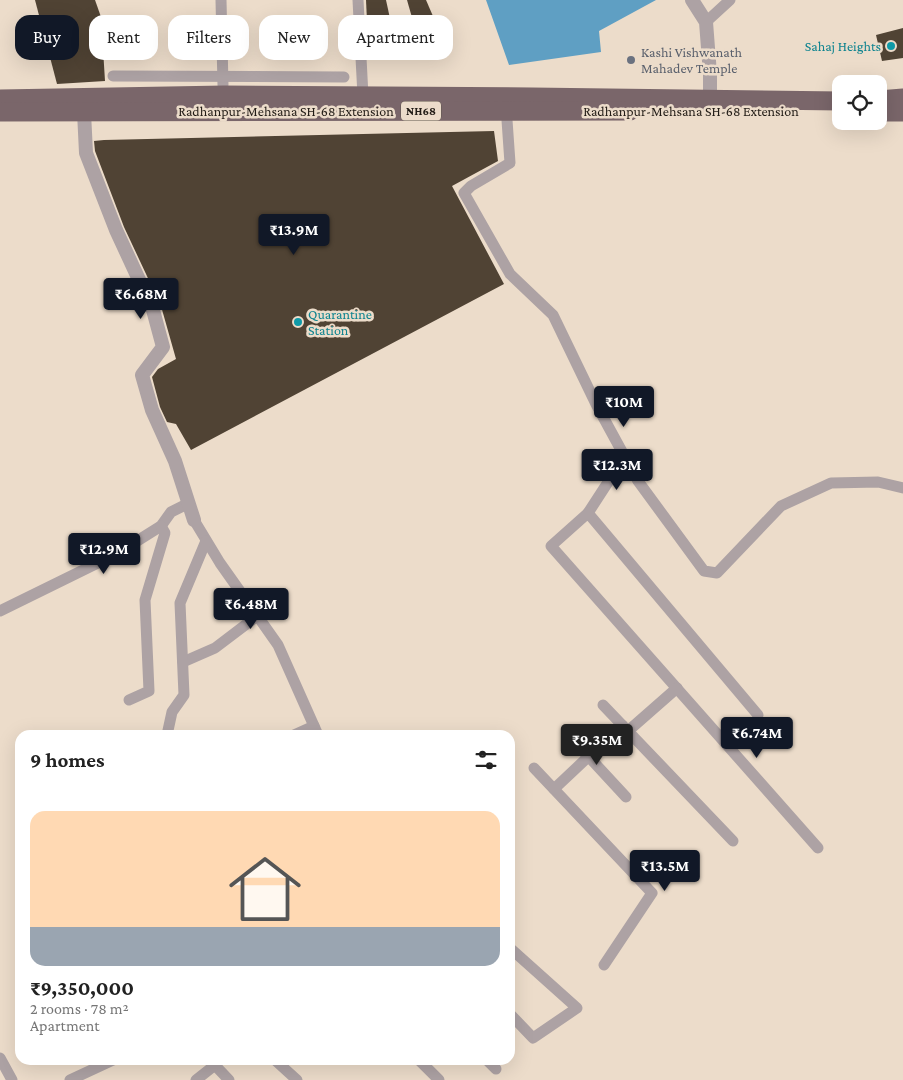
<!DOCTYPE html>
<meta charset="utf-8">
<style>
body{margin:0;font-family:"Crimson Pro",serif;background:#f2f2f2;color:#222;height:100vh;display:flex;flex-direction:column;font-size:19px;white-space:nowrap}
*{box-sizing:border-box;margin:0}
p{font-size:16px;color:#767676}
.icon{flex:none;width:28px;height:28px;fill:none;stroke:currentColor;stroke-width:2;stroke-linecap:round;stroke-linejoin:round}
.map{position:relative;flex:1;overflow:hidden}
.sheet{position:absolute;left:15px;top:730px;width:500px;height:335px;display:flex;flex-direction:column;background:#fff;border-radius:15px;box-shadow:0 5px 20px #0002}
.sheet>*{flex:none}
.guide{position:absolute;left:15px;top:15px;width:500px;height:45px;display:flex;gap:10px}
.fabs{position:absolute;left:832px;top:75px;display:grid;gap:10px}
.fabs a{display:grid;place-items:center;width:55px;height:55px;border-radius:10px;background:#fff;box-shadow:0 5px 20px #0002;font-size:25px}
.price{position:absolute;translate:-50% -42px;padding:0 11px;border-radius:5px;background:#111827;color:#fff;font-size:16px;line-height:32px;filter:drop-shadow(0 1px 2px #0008)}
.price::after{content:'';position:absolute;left:50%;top:30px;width:15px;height:11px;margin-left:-8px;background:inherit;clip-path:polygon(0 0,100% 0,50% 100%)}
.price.on{background:#222;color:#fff}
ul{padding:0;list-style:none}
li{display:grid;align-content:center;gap:10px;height:265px;padding:0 15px}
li+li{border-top:1px solid #e0e0e0}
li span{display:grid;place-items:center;height:155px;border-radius:15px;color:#555}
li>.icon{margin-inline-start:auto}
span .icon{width:90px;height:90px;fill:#fffc;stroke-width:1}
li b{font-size:21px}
h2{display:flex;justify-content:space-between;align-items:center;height:60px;padding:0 15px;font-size:21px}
.pill{padding:0 18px;border-radius:15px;background:#fff;box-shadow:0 5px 20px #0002;font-size:18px;line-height:45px}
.pill.on{background:#111827;color:#fff}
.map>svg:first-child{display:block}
.water{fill:#5f9fc3}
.building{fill:#504334}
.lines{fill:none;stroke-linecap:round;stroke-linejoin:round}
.minor{stroke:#ada2a4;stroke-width:11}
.tertiary{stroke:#ada2a4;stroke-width:14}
.trunk{stroke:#7a666a;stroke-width:19}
.culture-dot{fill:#0f9aa8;stroke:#ecdcca;stroke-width:2}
.worship-dot{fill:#6b7280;stroke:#ecdcca;stroke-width:2}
.labels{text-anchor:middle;stroke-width:5;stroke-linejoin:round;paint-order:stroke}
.shield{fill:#ecdcca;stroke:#5f564c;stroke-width:1}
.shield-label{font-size:12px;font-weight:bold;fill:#221c16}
.culture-label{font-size:14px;fill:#0d838f;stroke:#ecdcca;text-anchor:end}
.worship-label{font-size:14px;fill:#5b616d;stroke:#ecdcca;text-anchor:start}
.street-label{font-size:14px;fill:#221c16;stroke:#ecdcca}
</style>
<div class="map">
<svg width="903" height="1080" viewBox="0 0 903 1080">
<rect width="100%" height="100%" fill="#ecdcca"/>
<polygon class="water" points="486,0 656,0 599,31 601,52 509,65"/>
<g class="building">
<polygon points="35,0 95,0 101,17 105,81 57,84"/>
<polygon points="366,0 386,0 397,51 372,54 367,21"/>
<polygon points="407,0 426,0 448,51 423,56"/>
<polygon points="903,28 903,58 882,61 876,35"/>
<polygon points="494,131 498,161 452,186 504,284 191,450 176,424 167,422 160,407 152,377 158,369 176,359 161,306 124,227 95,151 94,141 104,140"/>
</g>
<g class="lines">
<g class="minor">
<polyline points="221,0 223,85"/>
<polyline points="358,0 363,96"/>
<polyline points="706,22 730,0"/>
<polyline points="113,76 344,77"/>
<polyline points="506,106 510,163 471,186 464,193 510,274 553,315 596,404 638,481 704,571 717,573 781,506 831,483 878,482 903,488"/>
<polyline points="588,513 625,456"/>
<polyline points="194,520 220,563 278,645 318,735"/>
<polyline points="0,611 118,553 161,526 171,512 187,504"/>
<polyline points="183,662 215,648 257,616"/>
<polyline points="129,700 149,691 145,600 165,533 161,526"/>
<polyline points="603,705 733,841"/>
<polyline points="758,715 588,513 551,546 818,848"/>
<polyline points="628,731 677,688"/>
<polyline points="167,735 172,712 184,695 180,603 206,541"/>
<polyline points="294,735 314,726"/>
<polyline points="567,736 589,757 626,797"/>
<polyline points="534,768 652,893 604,965"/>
<polyline points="554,789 622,725"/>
<polyline points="510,948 577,1008 533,1038 510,1014"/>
<polyline points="0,1058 12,1080"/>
<polyline points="210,1060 229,1080"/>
<polyline points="275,1060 297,1080"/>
<polyline points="419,1060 439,1080"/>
<polyline points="487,1060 496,1069"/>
<polyline points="70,1080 113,1060"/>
<polyline points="196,1080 215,1065"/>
</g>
<g class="tertiary">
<polyline points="692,0 706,22 710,74 710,111"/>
<polyline points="84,112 86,153 116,230 153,310 163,347 142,375 152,410 175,461 194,520"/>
</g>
<g class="trunk">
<polyline points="0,99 224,95 532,97 841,101"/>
<polyline points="879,100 903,98"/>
<polyline points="0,112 630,111"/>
<polyline points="879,112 903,112"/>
</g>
</g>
<g class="culture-dot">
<circle cx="891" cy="46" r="5"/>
<circle cx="298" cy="322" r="5"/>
</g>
<circle class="worship-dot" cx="631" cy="60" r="5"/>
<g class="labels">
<rect class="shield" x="401" y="101.5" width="40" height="19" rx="4"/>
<g class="shield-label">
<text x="421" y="115">NH68</text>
</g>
<g class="culture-label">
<text x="881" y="51">Sahaj Heights</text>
<text x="308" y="319" text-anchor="start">Quarantine<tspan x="308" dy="16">Station</tspan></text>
</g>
<g class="worship-label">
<text x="641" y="57">Kashi Vishwanath<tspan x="641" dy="16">Mahadev Temple</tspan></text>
</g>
<g class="street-label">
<text x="286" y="116">Radhanpur-Mehsana SH-68 Extension</text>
<text x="691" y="116">Radhanpur-Mehsana SH-68 Extension</text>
</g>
</g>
</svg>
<div class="fabs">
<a><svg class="icon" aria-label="locate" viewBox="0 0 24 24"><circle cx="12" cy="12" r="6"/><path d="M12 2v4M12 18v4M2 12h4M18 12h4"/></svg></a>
</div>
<b class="price" style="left:294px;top:256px">₹13.9M</b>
<b class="price" style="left:141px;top:320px">₹6.68M</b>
<b class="price" style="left:624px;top:428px">₹10M</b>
<b class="price" style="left:617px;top:491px">₹12.3M</b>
<b class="price" style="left:104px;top:575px">₹12.9M</b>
<b class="price" style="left:251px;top:630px">₹6.48M</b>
<b class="price" style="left:757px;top:759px">₹6.74M</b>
<b class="price on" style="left:597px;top:766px">₹9.35M</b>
<b class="price" style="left:665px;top:892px">₹13.5M</b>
<div class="guide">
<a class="pill on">Buy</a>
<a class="pill">Rent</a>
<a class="pill">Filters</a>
<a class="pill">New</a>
<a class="pill">Apartment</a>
</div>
<section class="sheet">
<h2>9 homes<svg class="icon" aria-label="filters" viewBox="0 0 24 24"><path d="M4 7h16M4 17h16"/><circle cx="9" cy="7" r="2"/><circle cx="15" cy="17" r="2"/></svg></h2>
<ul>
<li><span style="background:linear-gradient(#ffd9b3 75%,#9aa5b1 0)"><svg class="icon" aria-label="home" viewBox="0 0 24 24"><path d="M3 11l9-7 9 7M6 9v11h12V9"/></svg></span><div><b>₹9,350,000</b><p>2 rooms · 78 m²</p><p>Apartment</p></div></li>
</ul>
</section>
</div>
